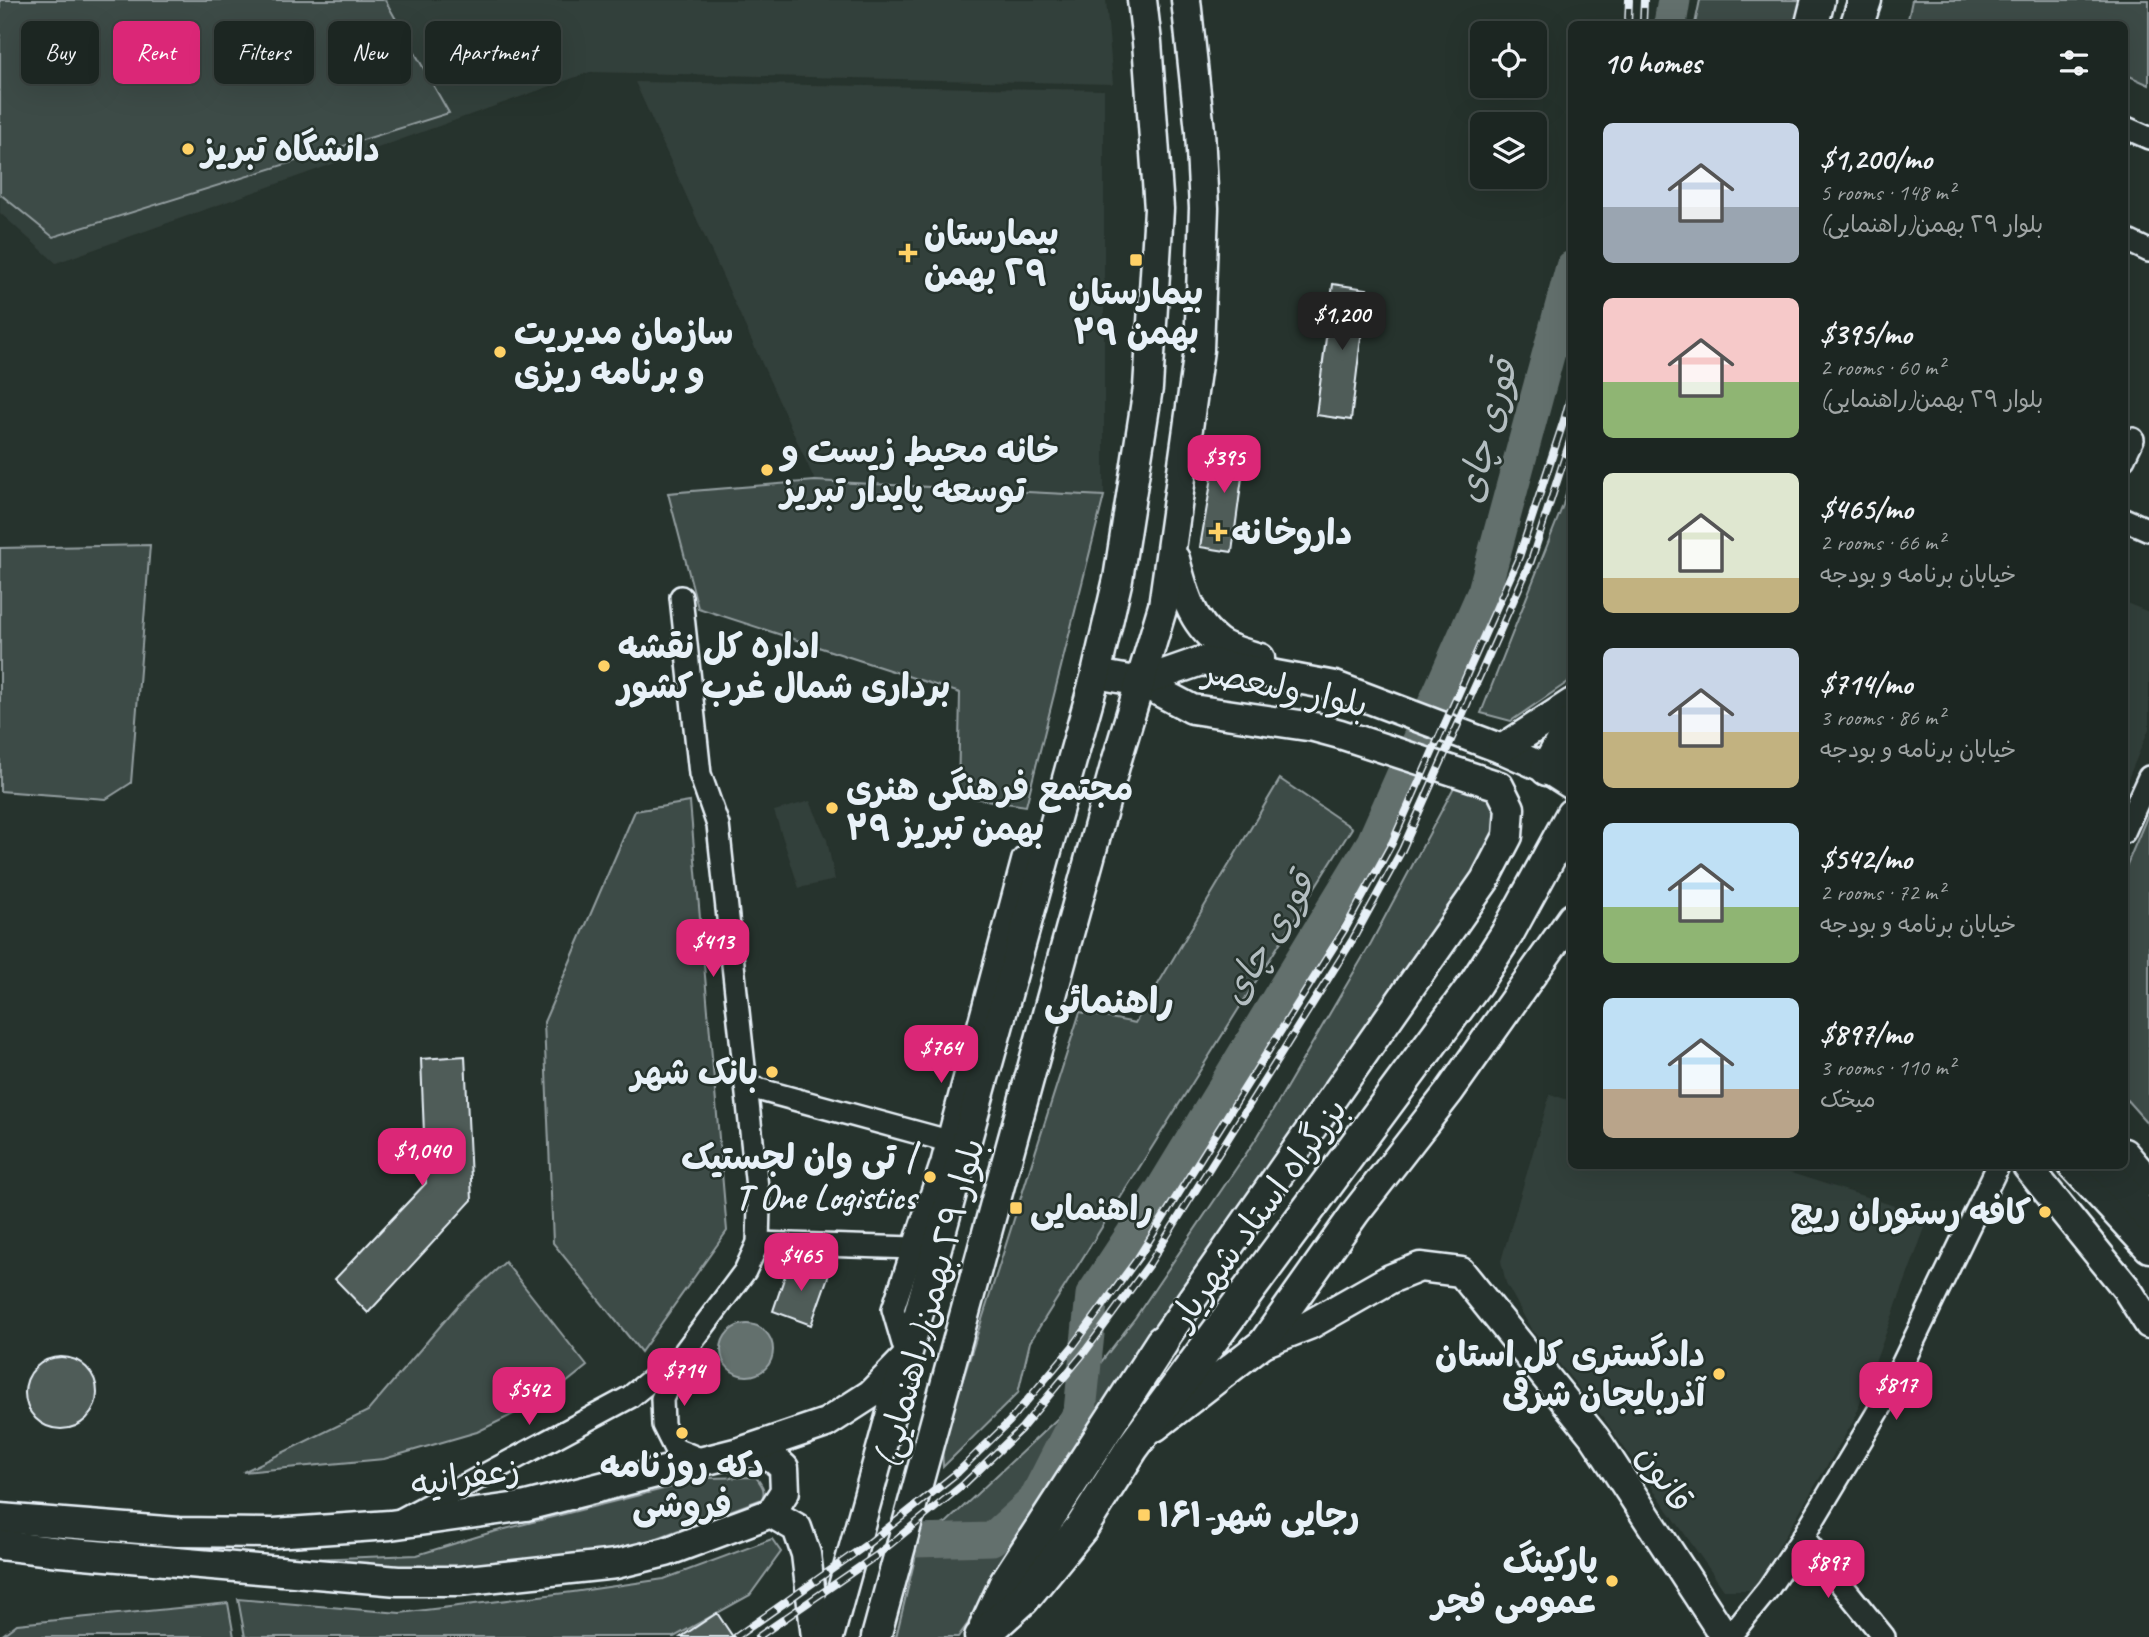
<!DOCTYPE html>
<meta charset="utf-8">
<style>
body{margin:0;font-family:Caveat,"Playpen Sans Arabic",sans-serif;background:#252e2a;color:#f1f3f6;height:100vh;display:flex;flex-direction:column;font-size:26px;white-space:nowrap}
*{box-sizing:border-box;margin:0}
p{font-size:23px;color:#a0a5a5}
.icon{flex:none;width:38px;height:38px;fill:none;stroke:currentColor;stroke-width:2;stroke-linecap:round;stroke-linejoin:round}
.map{position:relative;flex:1;overflow:hidden}
.sheet{position:absolute;left:1568px;top:21px;width:560px;height:1148px;display:flex;flex-direction:column;background:#1c2622;border-radius:10px;box-shadow:0 7px 28px #0002,0 0 0 2px #3a4340}
.sheet>*{flex:none}
.banner{position:absolute;left:21px;top:21px;width:665px;height:63px;display:flex;gap:14px}
.controls{position:absolute;left:1470px;top:21px;display:grid;gap:14px}
.controls a{display:grid;place-items:center;width:77px;height:77px;border-radius:10px;background:#1c2622;box-shadow:0 7px 28px #0002,0 0 0 2px #3a4340;font-size:35px}
.price{position:absolute;translate:-50% -60px;padding:0 16px;border-radius:14px;background:#db2777;color:#fff;font-size:23px;line-height:46px;filter:drop-shadow(0 2px 4px #0008)}
.price::after{content:'';position:absolute;left:50%;top:42px;width:21px;height:16px;margin-left:-10px;background:inherit;clip-path:polygon(0 0,100% 0,50% 100%)}
.price.active{background:#222;color:#fff}
ul{padding:0;list-style:none}
li{display:flex;align-items:center;gap:21px;height:175px;padding:0 35px}
li span{display:grid;place-items:center;flex:none;width:196px;height:140px;border-radius:10px;color:#555}
li>.icon{margin-inline-start:auto}
span .icon{width:84px;height:84px;fill:#fffc;stroke-width:1}
li b{font-size:30px}
h2{display:flex;justify-content:space-between;align-items:center;height:84px;padding:0 35px;font-size:30px}
.chip{padding:0 24px;border-radius:10px;background:#1c2622;box-shadow:0 7px 28px #0002,0 0 0 2px #3a4340;font-size:24px;line-height:63px}
.chip.active{background:#db2777;color:#fff}
.map>svg:first-child{display:block}
.built{fill:#333f3a}
.green{fill:#3e4b47;stroke:#939ea0;stroke-width:2}
.water{fill:#636f6d;stroke:#98a3a5;stroke-width:2}
.lines{fill:none;stroke-linecap:round;stroke-linejoin:round}
.river{stroke:#636f6d;stroke-width:33}
.building{fill:#505c59;stroke:#e8f1f8;stroke-width:2}
.minor-casing{stroke:#e8f1f8;stroke-width:26}
.major-casing{stroke:#e8f1f8;stroke-width:33}
.highway-casing{stroke:#e8f1f8;stroke-width:37}
.minor{stroke:#26332d;stroke-width:21}
.major{stroke:#26332d;stroke-width:28}
.highway{stroke:#26332d;stroke-width:32}
.rail-casing{stroke:#e8f1f8;stroke-width:8}
.rail{stroke:#26332d;stroke-width:5;stroke-dasharray:16;stroke-linecap:butt}
.poi-dot{fill:#ffd166;stroke:#26332d;stroke-width:2.5}
.labels{text-anchor:middle;stroke-width:5;stroke-linejoin:round;paint-order:stroke}
.poi-label{font-size:35px;font-weight:bold;fill:#e8f1f8;stroke:#26332d;text-anchor:start}
.street-label{font-size:35px;fill:#e8f1f8;stroke:#26332d}
.water-label{font-size:37px;font-style:italic;fill:#b3bdc0;stroke:#26332d}
.neighbourhood-label{font-size:37px;font-weight:bold;fill:#e8f1f8;stroke:#26332d}
</style>
<div class="map">
<svg width="2149" height="1637" viewBox="0 0 2149 1637">
<rect width="100%" height="100%" fill="#26332d"/>
<filter id="ink" filterUnits="userSpaceOnUse"><feTurbulence type="fractalNoise" baseFrequency=".0143" numOctaves="2"/><feDisplacementMap in="SourceGraphic" scale="14" xChannelSelector="R" yChannelSelector="G"/><feConvolveMatrix kernelMatrix="1 2 1 2 8 2 1 2 1" color-interpolation-filters="sRGB"/></filter>
<g filter="url(#ink)">
<g class="built">
<polygon points="0,0 1106,0 1113,84 590,72 56,263 0,213"/>
<polygon points="635,82 1104,90 1104,496 815,481"/>
<polygon points="2124,602 2149,612 2149,729 2125,786"/>
<polygon points="810,801 827,840 835,880 799,888 774,811"/>
<polygon points="1550,1094 1571,1101 1572,1166 1769,1166 1929,1217 1853,1422 1753,1590 1724,1590 1604,1419 1531,1329 1506,1283 1501,1261"/>
</g>
<g class="green">
<polygon points="0,0 385,0 449,113 53,237 0,194"/>
<polygon points="1700,0 1805,0 1799,24 1695,24"/>
<polygon points="1912,0 2149,0 2149,85 2125,74 2124,24 1907,24"/>
<polygon points="1571,474 1571,680 1511,721 1481,713 1563,505"/>
<polygon points="815,481 1104,496 1026,806 958,796 960,693 698,608 668,493"/>
<polygon points="150,545 131,783 106,799 0,791 0,548"/>
<path d="M1461 774C1470 779 1484 783 1491 791 1510 813 1496 838 1486 860L1011 1564 958 1637H896L920 1538 947 1522 1058 1418 1135 1318 1258 1136 1371 943Z"/>
<polygon points="1280,779 1352,828 1030,1342 1018,1393 943,1467 942,1445 1080,1012 1135,1023"/>
<polygon points="690,802 727,1231 641,1352 553,1243 544,1022 635,811"/>
<polygon points="2149,812 2149,1125 2125,1098 2125,869"/>
<polygon points="505,1262 587,1366 550,1396 477,1432 384,1459 243,1472 368,1411 459,1304"/>
<path d="M756 1477C762 1485 766 1490 762 1499L633 1547 446 1571 285 1560 417 1555 489 1533 707 1478Z"/>
<polygon points="772,1539 781,1552 750,1595 674,1637 245,1637 238,1599 400,1613 573,1592 664,1579"/>
<polygon points="228,1603 234,1637 0,1637 17,1624"/>
</g>
<circle class="water" cx="747" cy="1350" r="26"/>
<g class="lines">
<g class="river">
<polyline points="1670,24 1674,0"/>
<polyline points="914,1541 992,1539 1034,1501 1080,1411 1092,1295 1162,1189 1373,842 1484,591 1572,267"/>
</g>
</g>
<g class="building">
<polygon points="1333,284 1367,289 1351,420 1316,415"/>
<polygon points="1219,436 1247,440 1232,552 1200,547"/>
<polygon points="465,1056 472,1200 368,1313 335,1279 426,1183 421,1059"/>
<polygon points="790,1261 829,1274 811,1325 773,1311"/>
<circle cx="61" cy="1393" r="36"/>
<polygon points="717,1613 733,1637 681,1637"/>
</g>
<g class="lines">
<g class="minor-casing">
<g id="minor">
<polyline points="2124,127 2149,138"/>
<polyline points="2124,239 2149,251"/>
<polyline points="2124,458 2133,439"/>
<polyline points="2124,519 2149,530"/>
<polyline points="681,597 700,774 718,825 759,1206 758,1243 745,1271 683,1354 662,1399 663,1425 675,1449 705,1461"/>
<polyline points="2124,832 2149,777"/>
<polyline points="746,1086 948,1141"/>
<polyline points="758,1243 914,1248"/>
<polyline points="907,1357 893,1309 942,1162 1023,859 1051,833"/>
<polyline points="402,1519 630,1397 679,1357"/>
<polyline points="1803,1537 1884,1637"/>
<polyline points="1729,1637 1768,1589 1803,1537 1885,1400 1998,1166"/>
</g>
</g>
<g class="major-casing">
<g id="major">
<path d="M1175 559C1183 590 1191 622 1218 642 1229 650 1247 654 1260 658"/>
<polyline points="1096,674 1141,682 1192,709 1314,727 1340,734 1499,786 1510,808 1508,836 1485,880 1162,1342"/>
<polyline points="1141,682 1201,661 1335,686 1502,749 1547,769 1572,785"/>
<polyline points="1502,749 1572,703"/>
<polyline points="2124,1153 2149,1182"/>
<polyline points="2027,1166 2126,1288 2149,1324"/>
<polyline points="2073,1166 2149,1248"/>
<polyline points="2104,1166 2149,1219"/>
<polyline points="1263,1343 1309,1325 1390,1279 1420,1267 1461,1272 1595,1438 1725,1637"/>
<polyline points="1155,1427 1263,1343 1355,1213 1449,1092 1572,918"/>
<polyline points="743,1451 773,1458 784,1468 785,1491 771,1513"/>
<polyline points="0,1518 178,1532 274,1533 390,1525 526,1506 743,1451 826,1423 871,1394 905,1359"/>
<polyline points="0,1545 60,1552 398,1581 459,1581 616,1564 666,1552 771,1513 797,1528 806,1554 816,1637"/>
<polyline points="829,1637 1096,674 1118,579 1148,388 1159,209 1147,42 1142,0"/>
<polyline points="876,1637 1115,766 1163,606 1199,350 1204,208 1200,131 1186,0"/>
</g>
</g>
<g class="highway-casing">
<g id="highway">
<polyline points="1812,24 1818,0"/>
<polyline points="1857,24 1865,0"/>
<polyline points="1547,769 1572,724"/>
<polyline points="986,1626 1006,1583 1162,1342"/>
<polyline points="981,1637 1023,1599 1082,1527 1132,1448 1475,984 1507,934 1572,815"/>
</g>
</g>
<use href="#minor" class="minor"/>
<use href="#major" class="major"/>
<use href="#highway" class="highway"/>
<g class="rail-casing">
<g id="rail">
<polyline points="1628,24 1629,0"/>
<polyline points="1643,24 1644,0"/>
<polyline points="736,1637 869,1543 958,1472 1009,1422 1074,1345 1138,1258 1346,927 1392,843 1519,557 1564,420 1572,391"/>
<polyline points="758,1637 877,1555 964,1484 1021,1429 1084,1353 1150,1263 1353,939 1402,850 1531,561 1572,435"/>
</g>
</g>
<use href="#rail" class="rail"/>
</g>
</g>
<g class="poi-dot">
<circle cx="188" cy="149" r="7"/>
<path d="M904.5 242.5h7v7h7v7h-7v7h-7v-7h-7v-7h7z"/>
<rect x="1129" y="253" width="14" height="14" rx="3.5"/>
<circle cx="500" cy="352" r="7"/>
<circle cx="767" cy="470" r="7"/>
<path d="M1214.5 521.5h7v7h7v7h-7v7h-7v-7h-7v-7h7z"/>
<circle cx="604" cy="666" r="7"/>
<circle cx="832" cy="808" r="7"/>
<circle cx="772" cy="1072" r="7"/>
<circle cx="930" cy="1177" r="7"/>
<rect x="1009" y="1201" width="14" height="14" rx="3.5"/>
<circle cx="2045" cy="1212" r="7"/>
<circle cx="1719" cy="1374" r="7"/>
<circle cx="682" cy="1433" r="7"/>
<rect x="1137" y="1508" width="14" height="14" rx="3.5"/>
<circle cx="1612" cy="1581" r="7"/>
</g>
<g class="labels">
<g class="poi-label">
<text x="202" y="161">دانشگاه تبریز</text>
<text x="924" y="245">بیمارستان<tspan x="924" dy="40">٢٩ بهمن</tspan></text>
<text x="1136" y="304" text-anchor="middle">بیمارستان<tspan x="1136" dy="40">۲۹ بهمن</tspan></text>
<text x="514" y="344">سازمان مدیریت<tspan x="514" dy="40">و برنامه ریزی</tspan></text>
<text x="781" y="462">خانه محیط زیست و<tspan x="781" dy="40">توسعه پایدار تبریز</tspan></text>
<text x="1232" y="544">داروخانه</text>
<text x="618" y="658">اداره کل نقشه<tspan x="618" dy="40">برداری شمال غرب کشور</tspan></text>
<text x="846" y="800">مجتمع فرهنگی هنری<tspan x="846" dy="40">۲۹ بهمن تبریز</tspan></text>
<text x="758" y="1084" text-anchor="end">بانک شهر</text>
<text x="916" y="1169" text-anchor="end">تی وان لجستیک |<tspan x="916" dy="40">T One Logistics</tspan></text>
<text x="1030" y="1220">راهنمایی</text>
<text x="2031" y="1224" text-anchor="end">کافه رستوران ریچ</text>
<text x="1705" y="1366" text-anchor="end">دادگستری کل استان<tspan x="1705" dy="40">آذربایجان شرقی</tspan></text>
<text x="682" y="1477" text-anchor="middle">دکه روزنامه<tspan x="682" dy="40">فروشی</tspan></text>
<text x="1158" y="1527">۱۶۱-رجایی شهر</text>
<text x="1598" y="1573" text-anchor="end">پارکینگ<tspan x="1598" dy="40">عمومی فجر</tspan></text>
</g>
<g class="street-label">
<text transform="translate(1286 688) rotate(12)" y="12">بلوار ولىعصر</text>
<text transform="translate(1258 1213) rotate(-54)" y="12">بزرگراه استاد شهریار</text>
<text transform="translate(929 1303) rotate(-75)" y="12">بلوار ٢٩ بهمن(راهنمایی)</text>
<text transform="translate(465 1476) rotate(-9)" y="12">زعفرانیه</text>
<text transform="translate(1665 1478) rotate(57)" y="12">قانون</text>
</g>
<g class="water-label">
<text transform="translate(1486 431) rotate(-75)" y="13">قوری چای</text>
<text transform="translate(1267 938) rotate(-59)" y="13">قوری چای</text>
</g>
<g class="neighbourhood-label">
<text x="1109" y="1013">راهنمائی</text>
</g>
</g>
</svg>
<div class="controls">
<a><svg class="icon" aria-label="locate" viewBox="0 0 24 24"><circle cx="12" cy="12" r="6"/><path d="M12 2v4M12 18v4M2 12h4M18 12h4"/></svg></a>
<a><svg class="icon" aria-label="layers" viewBox="0 0 24 24"><path d="M12 4l9 5-9 5-9-5zM3 14l9 5 9-5"/></svg></a>
</div>
<b class="price active" style="left:1342px;top:352px">$1,200</b>
<b class="price" style="left:1224px;top:495px">$395</b>
<b class="price" style="left:713px;top:979px">$413</b>
<b class="price" style="left:941px;top:1085px">$764</b>
<b class="price" style="left:422px;top:1188px">$1,040</b>
<b class="price" style="left:801px;top:1293px">$465</b>
<b class="price" style="left:684px;top:1408px">$714</b>
<b class="price" style="left:1896px;top:1422px">$817</b>
<b class="price" style="left:529px;top:1427px">$542</b>
<b class="price" style="left:1828px;top:1600px">$897</b>
<div class="banner">
<a class="chip">Buy</a>
<a class="chip active">Rent</a>
<a class="chip">Filters</a>
<a class="chip">New</a>
<a class="chip">Apartment</a>
</div>
<section class="sheet">
<h2>10 homes<svg class="icon" aria-label="filters" viewBox="0 0 24 24"><path d="M4 7h16M4 17h16"/><circle cx="9" cy="7" r="2"/><circle cx="15" cy="17" r="2"/></svg></h2>
<ul>
<li><span style="background:linear-gradient(#c9d6e8 60%,#9aa5b1 0)"><svg class="icon" aria-label="home" viewBox="0 0 24 24"><path d="M3 11l9-7 9 7M6 9v11h12V9"/></svg></span><div><b>$1,200/mo</b><p>5 rooms · 148 m²</p><p>بلوار ٢٩ بهمن(راهنمایی)</p></div></li>
<li><span style="background:linear-gradient(#f6c9c9 60%,#8fb573 0)"><svg class="icon" aria-label="home" viewBox="0 0 24 24"><path d="M3 11l9-7 9 7M6 9v11h12V9"/></svg></span><div><b>$395/mo</b><p>2 rooms · 60 m²</p><p>بلوار ٢٩ بهمن(راهنمایی)</p></div></li>
<li><span style="background:linear-gradient(#dfe7d0 75%,#c2b280 0)"><svg class="icon" aria-label="home" viewBox="0 0 24 24"><path d="M3 11l9-7 9 7M6 9v11h12V9"/></svg></span><div><b>$465/mo</b><p>2 rooms · 66 m²</p><p>خیابان برنامه و بودجه</p></div></li>
<li><span style="background:linear-gradient(#c9d6e8 60%,#c2b280 0)"><svg class="icon" aria-label="home" viewBox="0 0 24 24"><path d="M3 11l9-7 9 7M6 9v11h12V9"/></svg></span><div><b>$714/mo</b><p>3 rooms · 86 m²</p><p>خیابان برنامه و بودجه</p></div></li>
<li><span style="background:linear-gradient(#bfe0f5 60%,#8fb573 0)"><svg class="icon" aria-label="home" viewBox="0 0 24 24"><path d="M3 11l9-7 9 7M6 9v11h12V9"/></svg></span><div><b>$542/mo</b><p>2 rooms · 72 m²</p><p>خیابان برنامه و بودجه</p></div></li>
<li><span style="background:linear-gradient(#bfe0f5 65%,#b9a48a 0)"><svg class="icon" aria-label="home" viewBox="0 0 24 24"><path d="M3 11l9-7 9 7M6 9v11h12V9"/></svg></span><div><b>$897/mo</b><p>3 rooms · 110 m²</p><p>میخک</p></div></li>
</ul>
</section>
</div>
